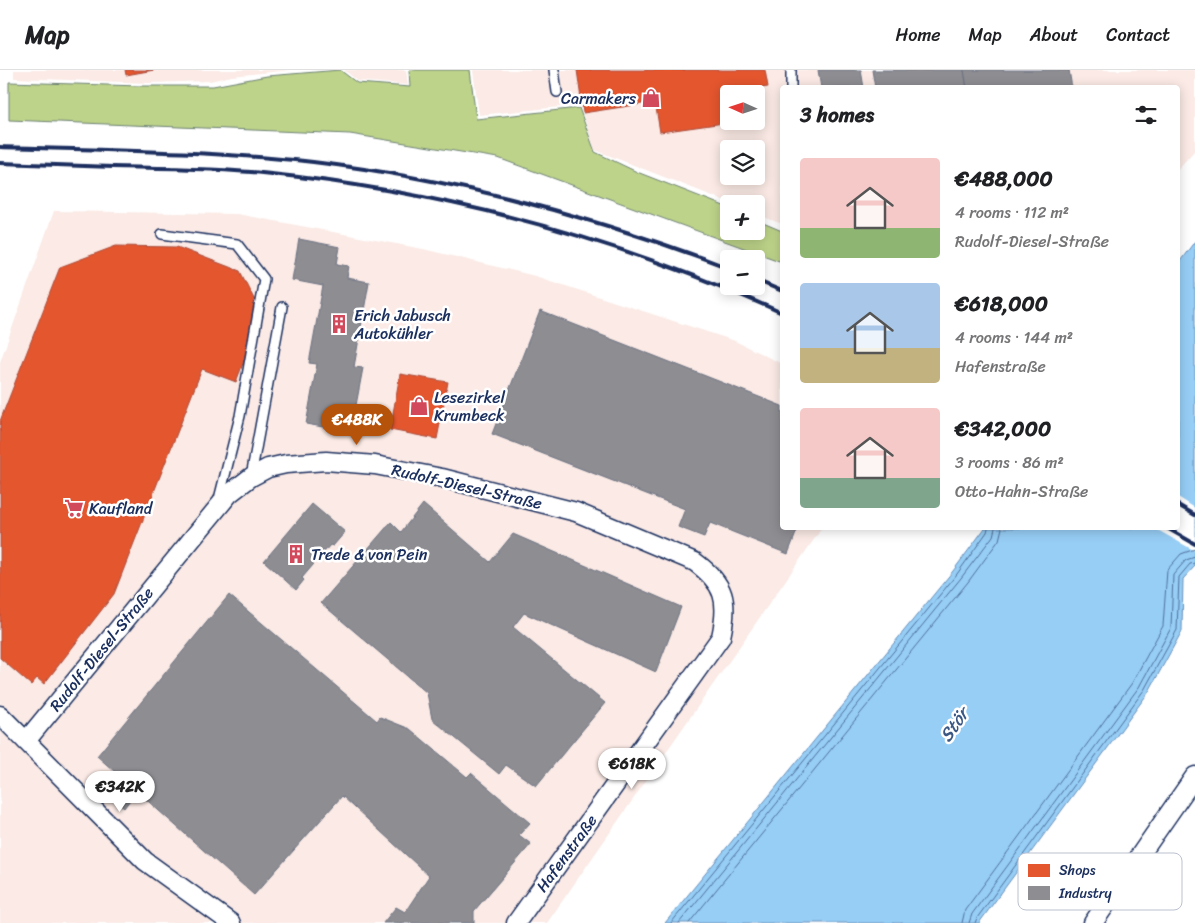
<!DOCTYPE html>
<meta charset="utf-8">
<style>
body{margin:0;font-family:Sriracha,sans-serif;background:#f6f6f6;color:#202124;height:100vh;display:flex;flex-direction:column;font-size:19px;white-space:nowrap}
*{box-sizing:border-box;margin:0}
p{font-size:16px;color:#757577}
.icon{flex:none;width:28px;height:28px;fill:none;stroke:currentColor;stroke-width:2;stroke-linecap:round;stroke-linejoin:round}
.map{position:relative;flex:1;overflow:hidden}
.sheet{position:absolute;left:780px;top:15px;width:400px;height:445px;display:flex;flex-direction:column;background:#fff;border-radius:5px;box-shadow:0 2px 12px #0003}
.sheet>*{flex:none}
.needle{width:32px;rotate:273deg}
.tools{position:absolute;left:720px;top:15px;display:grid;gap:10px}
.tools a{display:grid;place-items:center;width:45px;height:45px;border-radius:5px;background:#fff;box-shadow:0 2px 12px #0003;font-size:25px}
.price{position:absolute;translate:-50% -42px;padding:0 11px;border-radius:18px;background:#fff;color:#222;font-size:16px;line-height:32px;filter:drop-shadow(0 1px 2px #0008)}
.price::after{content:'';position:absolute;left:50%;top:30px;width:15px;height:11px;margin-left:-8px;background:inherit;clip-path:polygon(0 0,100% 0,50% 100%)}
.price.on{background:#b45309;color:#fff}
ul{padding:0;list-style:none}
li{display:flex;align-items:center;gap:15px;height:125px;padding:0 20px}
li span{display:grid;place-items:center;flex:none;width:140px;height:100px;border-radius:5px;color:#555}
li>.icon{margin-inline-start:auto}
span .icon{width:60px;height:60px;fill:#fffc;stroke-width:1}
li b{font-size:21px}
h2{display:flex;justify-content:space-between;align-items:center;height:60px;padding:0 20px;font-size:21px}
header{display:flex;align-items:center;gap:30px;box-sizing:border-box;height:70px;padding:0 25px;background:#fff;border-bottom:1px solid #e0e0e0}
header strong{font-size:24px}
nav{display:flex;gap:28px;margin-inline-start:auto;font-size:18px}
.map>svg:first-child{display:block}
.built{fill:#fbeae5;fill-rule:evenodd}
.green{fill:#bdd389;stroke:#6c8174}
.water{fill:#97cef6;stroke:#658eb9}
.pier{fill:#fff}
.shops{fill:#e4572e;stroke:#a84b3c}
.industry{fill:#8d8d92;stroke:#6b7182}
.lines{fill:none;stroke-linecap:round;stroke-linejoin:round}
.shore{stroke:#4d6f9b;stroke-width:1}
.lane-casing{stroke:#1b2f5e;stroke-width:12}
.street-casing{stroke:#1b2f5e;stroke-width:21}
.lane{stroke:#fff;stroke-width:9}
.street{stroke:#fff;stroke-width:18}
.rail{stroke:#1b2f5e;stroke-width:4}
.labels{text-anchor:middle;stroke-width:5;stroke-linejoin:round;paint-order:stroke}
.poi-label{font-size:16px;fill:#1b2f5e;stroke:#fff;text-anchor:start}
.street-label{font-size:16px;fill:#1b2f5e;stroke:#fff}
.water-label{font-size:18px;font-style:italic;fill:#3a5784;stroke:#fff}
.key{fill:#fff;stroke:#bbc1cf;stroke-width:1}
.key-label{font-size:14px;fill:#1b2f5e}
</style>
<header>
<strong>Map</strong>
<nav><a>Home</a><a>Map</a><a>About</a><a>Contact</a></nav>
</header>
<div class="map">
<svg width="1195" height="853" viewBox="0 0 1195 853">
<rect width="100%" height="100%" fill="#fff"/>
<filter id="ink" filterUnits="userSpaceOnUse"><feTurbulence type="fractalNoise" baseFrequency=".02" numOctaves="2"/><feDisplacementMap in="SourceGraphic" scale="10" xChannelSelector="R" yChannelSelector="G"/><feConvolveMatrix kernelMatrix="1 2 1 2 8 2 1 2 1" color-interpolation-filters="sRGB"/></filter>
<g filter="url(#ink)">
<g class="built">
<polygon points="14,0 291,0 232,6 210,11 149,13 14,8"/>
<polygon points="344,0 406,0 408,15 358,11"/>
<path d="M473 0H1195V80L1178 99V18H782V154L756 144V134H733L595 80 580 35 479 45ZM729 24H756V51H729ZM729 79H756V106H729Z"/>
<polygon points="54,141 237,144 423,179 535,206 735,271 782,294 782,458 822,458 547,853 0,853 0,292"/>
</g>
<polygon class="green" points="340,0 357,13 410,17 409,0 470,0 476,49 579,38 595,82 637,102 729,138 729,161 756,161 756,150 782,161 782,192 498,88 350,64 9,50 9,12 140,16 213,16 267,6"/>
<polygon class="water" points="1195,171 1195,496 1183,509 1182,561 1148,623 979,853 665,853 953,501 985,458 1178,458 1178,194"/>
<polygon class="pier" points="1178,427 1195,438 1195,481 1154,458 1178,458"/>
<g class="shops">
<polygon points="125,0 154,0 126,5"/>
<polygon points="577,0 765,0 768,17 720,24 724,53 660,62 655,32 583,43"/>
<polygon points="116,176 177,177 240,201 256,233 245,288 236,312 202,299 114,524 44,614 37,608 31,615 0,588 0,351 60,197"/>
<polygon points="400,304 448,312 437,369 390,360"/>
</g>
<g class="industry">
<polygon points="818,0 861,0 864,18 821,18"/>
<polygon points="872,0 964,0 967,18 875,18"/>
<polygon points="964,0 1069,0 1072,18 967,18"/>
<polygon points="299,169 340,177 337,194 349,196 347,208 369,212 354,297 363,298 351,362 306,354 317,294 309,293 323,216 292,210"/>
<polygon points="540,241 782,336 782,458 798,458 788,484 710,453 704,467 678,457 685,439 492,364"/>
<polygon points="312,434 345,462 333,476 330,475 302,508 304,510 296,520 264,491"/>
<polygon points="423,434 490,492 513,464 681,537 656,602 524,543 513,557 605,633 536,716 506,695 499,704 432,649 427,623 321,533 391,452 401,462"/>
<polygon points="229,525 377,651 380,647 410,659 467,707 471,703 530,753 519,765 531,774 474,841 474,853 383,853 396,837 405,842 429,806 342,726 254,825 97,686"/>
<polygon points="107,710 130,730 124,738 100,718"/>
</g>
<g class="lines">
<g class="shore">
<polyline points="671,853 957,504 987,462 988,458"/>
<polyline points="679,853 961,508 993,466 995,458"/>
<polyline points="689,853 968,512 999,470 1002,458"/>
<polyline points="962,853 965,840 1132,613 1163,556 1167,500 1181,484 1195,479"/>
<polyline points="969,853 972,844 1139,617 1171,558 1173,505 1186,490 1195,487"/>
<polyline points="975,853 977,848 1144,620 1177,560 1179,507 1190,494 1195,493"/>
</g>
<g class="lane-casing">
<g id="lane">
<polyline points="554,0 557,22"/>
<polyline points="791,0 791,18"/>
<polyline points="162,164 237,174 264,209 240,346 219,429"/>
<polyline points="251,406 282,237"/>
</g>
</g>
<g class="street-casing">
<g id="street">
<polyline points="0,645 145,791 231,853"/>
<path d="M26 671 229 424 251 407 268 398 286 394 326 391 375 395 442 408 576 442 695 492C725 514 729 531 721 567L516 853"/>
<polyline points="1093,853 1195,706"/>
</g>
</g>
<use href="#lane" class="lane"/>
<use href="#street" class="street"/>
<g class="rail">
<path d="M0 77C104 80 209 81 313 92 456 109 595 147 729 198"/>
<path d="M0 93C38 94 75 96 113 97 163 98 213 98 262 103 443 121 617 168 782 243"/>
<polyline points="756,210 782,221"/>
<polyline points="1178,435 1195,445"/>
<polyline points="1167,458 1195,474"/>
</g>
</g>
</g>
<defs>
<g id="shop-bare" transform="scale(1.5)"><path d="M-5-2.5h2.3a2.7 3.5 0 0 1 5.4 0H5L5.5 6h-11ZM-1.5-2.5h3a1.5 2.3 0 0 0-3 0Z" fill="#d1495b" stroke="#fff" stroke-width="2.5" paint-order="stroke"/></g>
<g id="building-bare" transform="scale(1.5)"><path d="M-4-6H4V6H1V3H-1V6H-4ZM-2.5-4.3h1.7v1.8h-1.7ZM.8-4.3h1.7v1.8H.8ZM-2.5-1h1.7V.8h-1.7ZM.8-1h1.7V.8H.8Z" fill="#d1495b" stroke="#fff" stroke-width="2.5" paint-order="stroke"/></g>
<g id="supermarket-bare" transform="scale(1.5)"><path d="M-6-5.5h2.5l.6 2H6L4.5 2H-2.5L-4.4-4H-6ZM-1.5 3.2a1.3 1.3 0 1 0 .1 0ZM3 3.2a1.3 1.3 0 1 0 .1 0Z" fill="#d1495b" stroke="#fff" stroke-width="2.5" paint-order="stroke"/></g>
</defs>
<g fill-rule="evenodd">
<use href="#shop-bare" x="651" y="28"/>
<use href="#building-bare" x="339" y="254"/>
<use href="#shop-bare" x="419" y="336"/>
<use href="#supermarket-bare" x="74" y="438"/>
<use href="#building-bare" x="296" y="484"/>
</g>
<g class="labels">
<g class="poi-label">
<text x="636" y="34" text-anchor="end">Carmakers</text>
<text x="354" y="251">Erich Jabusch<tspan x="354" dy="18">Autokühler</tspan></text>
<text x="434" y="333">Lesezirkel<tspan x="434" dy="18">Krumbeck</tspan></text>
<text x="89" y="444">Kaufland</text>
<text x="311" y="490">Trede &amp; von Pein</text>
</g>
<g class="street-label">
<text transform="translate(467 416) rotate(13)" y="6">Rudolf-Diesel-Straße</text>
<text transform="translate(101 579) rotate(-51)" y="6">Rudolf-Diesel-Straße</text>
<text transform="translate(566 783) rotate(-54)" y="6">Hafenstraße</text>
</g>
<g class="water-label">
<text transform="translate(954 655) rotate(-55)" y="6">Stör</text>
</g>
</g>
<rect x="1018" y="783" width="164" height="57" rx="8" class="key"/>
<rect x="1028" y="794" width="22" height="13" fill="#e4572e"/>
<rect x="1028" y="816" width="22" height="14" fill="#8d8d92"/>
<g class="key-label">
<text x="1059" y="805">Shops</text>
<text x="1059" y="828">Industry</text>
</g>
</svg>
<div class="tools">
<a><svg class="needle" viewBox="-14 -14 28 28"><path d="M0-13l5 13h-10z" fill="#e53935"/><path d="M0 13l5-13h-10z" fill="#757577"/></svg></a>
<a><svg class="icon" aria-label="layers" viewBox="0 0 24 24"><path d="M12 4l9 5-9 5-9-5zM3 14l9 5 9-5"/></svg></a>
<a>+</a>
<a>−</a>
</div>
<b class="price on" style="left:357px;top:376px">€488K</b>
<b class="price" style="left:632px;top:720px">€618K</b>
<b class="price" style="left:120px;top:743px">€342K</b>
<section class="sheet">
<h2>3 homes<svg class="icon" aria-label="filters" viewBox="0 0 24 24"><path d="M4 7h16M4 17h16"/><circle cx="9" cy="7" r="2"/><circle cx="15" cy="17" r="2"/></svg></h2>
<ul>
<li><span style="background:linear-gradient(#f6c9c9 70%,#8fb573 0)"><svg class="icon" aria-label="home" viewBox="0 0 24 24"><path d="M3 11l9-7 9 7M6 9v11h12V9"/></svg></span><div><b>€488,000</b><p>4 rooms · 112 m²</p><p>Rudolf-Diesel-Straße</p></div></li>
<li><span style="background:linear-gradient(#a9c7e8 65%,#c2b280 0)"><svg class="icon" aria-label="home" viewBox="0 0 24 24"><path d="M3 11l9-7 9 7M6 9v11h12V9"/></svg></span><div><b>€618,000</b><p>4 rooms · 144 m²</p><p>Hafenstraße</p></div></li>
<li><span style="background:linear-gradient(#f6c9c9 70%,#7fa58c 0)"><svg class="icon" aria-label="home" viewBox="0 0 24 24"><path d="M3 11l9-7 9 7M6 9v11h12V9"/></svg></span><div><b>€342,000</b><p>3 rooms · 86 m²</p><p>Otto-Hahn-Straße</p></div></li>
</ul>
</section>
</div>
